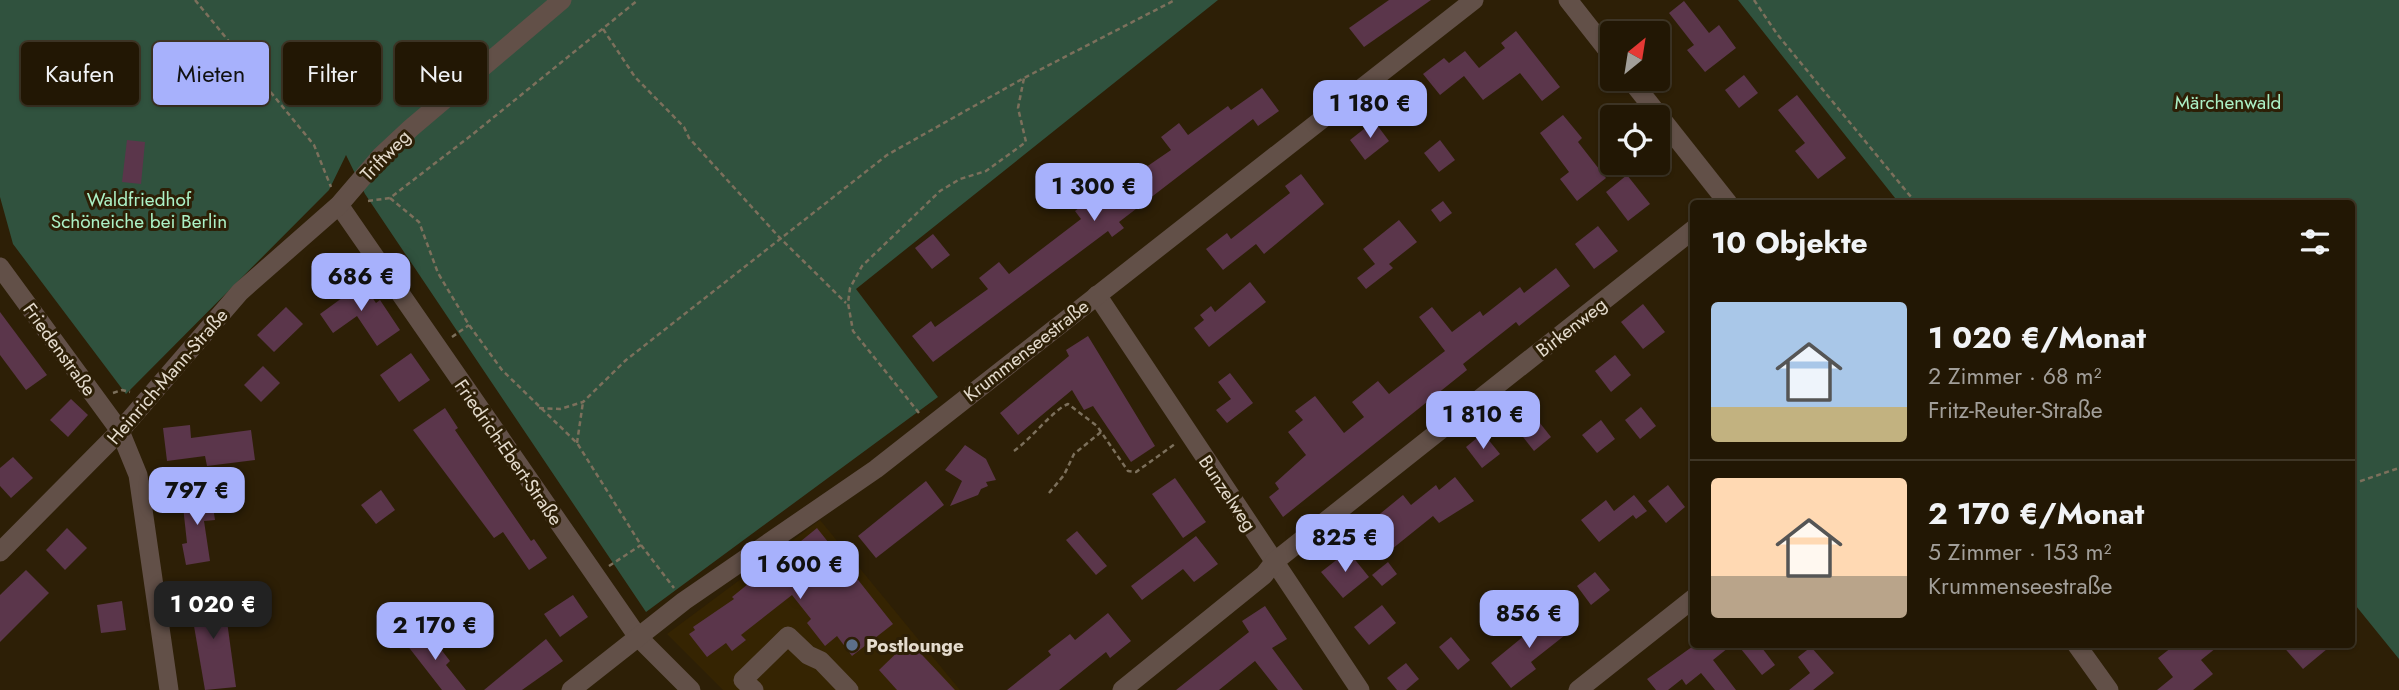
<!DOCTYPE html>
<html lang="de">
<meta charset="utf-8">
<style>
body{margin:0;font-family:Jost,sans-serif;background:#2a200e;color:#f1f3f6;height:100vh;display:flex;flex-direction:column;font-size:26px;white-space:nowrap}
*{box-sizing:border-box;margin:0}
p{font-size:23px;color:#a29f9a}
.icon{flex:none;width:38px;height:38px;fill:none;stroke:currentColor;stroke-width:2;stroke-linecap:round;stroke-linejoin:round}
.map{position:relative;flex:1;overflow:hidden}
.sheet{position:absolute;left:1690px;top:200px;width:665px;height:448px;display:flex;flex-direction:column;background:#221704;border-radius:7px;box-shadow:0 2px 5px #0004,0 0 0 2px #3f3626}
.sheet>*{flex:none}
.top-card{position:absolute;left:21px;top:42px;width:665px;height:63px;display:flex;gap:14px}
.needle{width:46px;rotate:30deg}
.buttons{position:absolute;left:1600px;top:21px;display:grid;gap:14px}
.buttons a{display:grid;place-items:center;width:70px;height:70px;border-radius:7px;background:#221704;box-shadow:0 2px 5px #0004,0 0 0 2px #3f3626;font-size:35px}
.price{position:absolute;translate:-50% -60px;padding:0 16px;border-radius:14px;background:#a7b1fc;color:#111;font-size:23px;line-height:46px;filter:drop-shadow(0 2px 4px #0008)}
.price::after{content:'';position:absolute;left:50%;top:42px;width:21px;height:16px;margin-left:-10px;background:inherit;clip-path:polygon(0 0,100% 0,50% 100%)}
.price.on{background:#222;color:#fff}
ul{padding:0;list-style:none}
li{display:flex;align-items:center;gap:21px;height:175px;padding:0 21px}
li+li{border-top:2px solid #3f3626}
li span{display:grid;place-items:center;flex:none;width:196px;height:140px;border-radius:7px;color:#555}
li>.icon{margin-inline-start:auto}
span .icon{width:84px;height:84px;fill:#fffc;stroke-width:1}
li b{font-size:30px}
h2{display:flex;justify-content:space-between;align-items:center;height:84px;padding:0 21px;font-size:30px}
.chip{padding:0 24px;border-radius:7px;background:#221704;box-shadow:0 2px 5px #0004,0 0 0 2px #3f3626;font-size:24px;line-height:63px}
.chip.on{background:#a7b1fc;color:#111}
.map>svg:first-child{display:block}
.built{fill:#352402}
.green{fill:#30523e}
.building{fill:#5b364b}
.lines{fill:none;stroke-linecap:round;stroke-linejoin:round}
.path{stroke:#7c705c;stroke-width:2.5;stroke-dasharray:5 3.5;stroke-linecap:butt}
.minor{stroke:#625048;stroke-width:19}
.service-dot{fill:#5c6f8a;stroke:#2d1f06;stroke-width:2.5}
.labels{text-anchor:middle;stroke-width:6;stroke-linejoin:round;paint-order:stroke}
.park-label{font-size:19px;fill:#acf1c6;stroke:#2d1f06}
.street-label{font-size:19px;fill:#e4dbcd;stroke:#2d1f06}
.poi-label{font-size:19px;font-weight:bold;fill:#e4dbcd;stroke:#2d1f06;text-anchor:start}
</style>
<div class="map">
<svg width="2399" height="690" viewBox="0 0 2399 690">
<rect width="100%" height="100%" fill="#2d1f06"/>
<polygon class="built" points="820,520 960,690 723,690 667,634"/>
<g class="green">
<polygon points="0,0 1218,0 856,289 938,397 646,612 365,194 346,155 329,190 126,394 13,244 0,197"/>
<polygon points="1738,0 2399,0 2399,659 2352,601 2352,203 1899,203"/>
</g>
<g class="building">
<polygon points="1389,0 1431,0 1364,47 1349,28"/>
<polygon points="1684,1 1709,33 1719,25 1736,48 1705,72 1687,50 1694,45 1669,13"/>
<polygon points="1516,31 1560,87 1542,101 1520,73 1483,100 1464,76 1440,95 1423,74 1444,58 1449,63 1465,51 1479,68 1505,48 1501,43"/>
<polygon points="1744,75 1758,93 1739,108 1725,90"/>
<polygon points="1262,88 1279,111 1258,126 1253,119 1119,222 1124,228 1112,237 1108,231 933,362 912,336 931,321 935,327 988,289 979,278 999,262 1009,274 1081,219 1075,211 1116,180 1120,185 1171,150 1161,137 1179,123 1188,135 1228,106 1231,110"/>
<polygon points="1797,95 1846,158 1818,179 1795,151 1805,143 1778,110"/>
<polygon points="1563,115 1582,138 1578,142 1606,178 1577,201 1560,179 1569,172 1540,133"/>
<polygon points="1374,121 1389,141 1365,160 1350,140"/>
<polygon points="127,140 145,142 141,184 122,182"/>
<polygon points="1440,140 1455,160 1439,172 1424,153"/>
<polygon points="1301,174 1324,204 1264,254 1256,244 1223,270 1206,249 1227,233 1231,239 1290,193 1285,186"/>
<polygon points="1627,175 1650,204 1628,221 1606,192"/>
<polygon points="1443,201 1452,213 1440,222 1431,210"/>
<polygon points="1399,220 1417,242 1389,264 1393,268 1366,289 1357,278 1375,264 1363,249"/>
<polygon points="1598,226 1618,251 1594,269 1575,244"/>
<polygon points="933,234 950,255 932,269 915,248"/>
<polygon points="1556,268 1570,286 1519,326 1516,322 1463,364 1467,370 1283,517 1269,497 1279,489 1275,483 1306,455 1288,432 1303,420 1295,411 1315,396 1344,433 1364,417 1352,402 1378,381 1389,394 1445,351 1419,317 1432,307 1452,332 1480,311 1483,316 1520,287 1524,293"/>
<polygon points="358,277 376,303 380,300 400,330 377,346 357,316 333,333 320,314 342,298 337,291"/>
<polygon points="1250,282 1266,302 1209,347 1194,328 1204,320 1200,315 1211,306 1215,312"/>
<polygon points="1643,304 1665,332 1643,349 1621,322"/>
<polygon points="286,307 303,324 274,352 257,335"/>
<polygon points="0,312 47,375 26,390 0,355"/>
<polygon points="1088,336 1155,446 1131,462 1093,406 1084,410 1072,390 1018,435 1000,413 1069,356 1066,350"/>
<polygon points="411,353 430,380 399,402 380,375"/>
<polygon points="1615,355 1631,375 1611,392 1595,371"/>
<polygon points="263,366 280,383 261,402 244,385"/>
<polygon points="1230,373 1253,403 1227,423 1216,410 1231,399 1218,382"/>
<polygon points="71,399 88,415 68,437 50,420"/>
<polygon points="1641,407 1656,426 1640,439 1625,420"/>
<polygon points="445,408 458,428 455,430 531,541 534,539 547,558 529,570 503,532 494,538 413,430"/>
<polygon points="1528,408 1551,437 1534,451 1512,423"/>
<polygon points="1601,420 1615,439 1597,453 1582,435"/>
<polygon points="190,425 191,438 251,430 255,460 207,466 205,456 167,461 163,428"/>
<polygon points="1483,433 1500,454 1482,468 1466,447"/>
<polygon points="965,445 986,459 996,480 986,482 988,486 981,489 978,495 950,506 962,481 945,470"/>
<polygon points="13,457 33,478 11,498 0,486 0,468"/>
<polygon points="1455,477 1474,501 1439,523 1433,516 1392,549 1370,522 1403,495 1411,505 1436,485 1439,490"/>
<polygon points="1175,478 1206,522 1183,538 1152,494"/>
<polygon points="926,481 944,505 876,558 858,536"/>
<polygon points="1668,485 1685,507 1666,523 1648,501"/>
<polygon points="381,490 395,510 376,524 361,505"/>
<polygon points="211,493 215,520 204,521 210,561 186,565 182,544 187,543 182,497"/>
<polygon points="1634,495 1647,511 1636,519 1633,515 1599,542 1581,520 1606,500 1614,511"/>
<polygon points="67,528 87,548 65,570 46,550"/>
<polygon points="817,528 893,624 852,656 837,636 825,646 807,623 811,619 792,595 741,635 746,640 732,651 726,643 707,657 689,634 695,630 693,627 734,599 732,597"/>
<polygon points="1077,531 1107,566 1096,575 1066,540"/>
<polygon points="1196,536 1218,564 1194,582 1183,569 1142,600 1131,586"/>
<polygon points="1348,551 1369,577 1343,598 1321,572"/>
<polygon points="1388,562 1397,574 1382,586 1372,575"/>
<polygon points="26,570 49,593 0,642 0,595"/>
<polygon points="1595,572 1610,590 1591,605 1577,586"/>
<polygon points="223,592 236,687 205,690 189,597"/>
<polygon points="573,595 588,617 560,637 544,614"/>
<polygon points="122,601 126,630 101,633 97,605"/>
<polygon points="1382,605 1396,623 1369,645 1354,627"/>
<polygon points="1265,606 1287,639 1272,648 1303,690 1278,690 1255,661 1219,690 1176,690 1249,632 1242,621"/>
<polygon points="1553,612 1569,632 1531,662 1536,669 1511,688 1491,663"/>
<polygon points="1108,613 1131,641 1110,658 1106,652 1059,690 1007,690 1051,655 1048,651 1070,634 1075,640"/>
<polygon points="426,630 450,661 446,665 466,690 442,690 407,645"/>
<polygon points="1451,637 1470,660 1458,670 1439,647"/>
<polygon points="546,639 563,661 522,690 484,690"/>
<polygon points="909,641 955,690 897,690 879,670"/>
<polygon points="1696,644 1733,644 1713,660 1736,690 1715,690 1701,673 1686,685 1682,679 1668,690 1656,690 1647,679"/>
<polygon points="1737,644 1759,644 1775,665 1762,675"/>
<polygon points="2176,644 2221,644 2201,660 2213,674 2193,690 2157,690 2173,677 2158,658"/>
<polygon points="2281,644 2333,644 2303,669"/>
<polygon points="1811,647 1834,673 1813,690 1789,690 1810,673 1798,657"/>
<polygon points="1406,663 1419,679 1406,690 1397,690 1387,678"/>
</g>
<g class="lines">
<g class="path">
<polyline points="195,0 314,145 331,187"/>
<polyline points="1754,0 1777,34 1916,203"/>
<polyline points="603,29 635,77 684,127 689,138 779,237 846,303"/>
<polyline points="390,198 419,222 438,273 469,325 502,370 577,443 641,545 674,588"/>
<polyline points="368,201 390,198 473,134 638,0"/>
<polyline points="452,337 469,325"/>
<polyline points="113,393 122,390 130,392"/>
<polyline points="539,408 560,409 583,402 626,360 887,155 1024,78 1175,0"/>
<polyline points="919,413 853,331 848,303 850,288 862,266 940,191 960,179 986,171 1026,142 1018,108 1024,78"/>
<polyline points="577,443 583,402"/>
<path d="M1014 451C1031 439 1053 410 1068 404L1097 426 1128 471 1136 472 1175 444"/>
<polyline points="2352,484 2399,468"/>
<polyline points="1049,493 1064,475 1074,454 1101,432"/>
<polyline points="609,566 641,545"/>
</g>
<g class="minor">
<polyline points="1568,0 1612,56"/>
<polyline points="1630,79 1728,203"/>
<polyline points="339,205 638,637 691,690"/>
<polyline points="0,267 120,431 138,475 169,690"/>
<polyline points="1097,295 1360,690"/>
<polyline points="0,552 120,431 240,292 339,205 381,156 411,128 562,0"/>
<polyline points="2076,644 2109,690"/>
<polyline points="571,690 684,601 876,469 1474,0"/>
<polyline points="754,690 743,680 788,636 808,655 821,661 849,690"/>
<polyline points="1122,690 1264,575 1274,562 1694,229"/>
<polyline points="1578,690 1694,598"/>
</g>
</g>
<circle class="service-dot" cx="852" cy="645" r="7"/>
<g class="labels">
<g class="park-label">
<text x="2228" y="109">Märchenwald</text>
<text x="139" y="206">Waldfriedhof<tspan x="139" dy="22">Schöneiche bei Berlin</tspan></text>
</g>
<g class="street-label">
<text transform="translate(385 155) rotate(-46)" y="7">Triftweg</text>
<text transform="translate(1571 327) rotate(-38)" y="7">Birkenweg</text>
<text transform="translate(60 349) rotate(54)" y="7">Friedenstraße</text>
<text transform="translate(1026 350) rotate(-38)" y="7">Krummenseestraße</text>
<text transform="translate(167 376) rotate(-49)" y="7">Heinrich-Mann-Straße</text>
<text transform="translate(509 452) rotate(55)" y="7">Friedrich-Ebert-Straße</text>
<text transform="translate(1228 493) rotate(56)" y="7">Bunzelweg</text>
</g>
<g class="poi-label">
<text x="866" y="652">Postlounge</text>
</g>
</g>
</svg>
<div class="buttons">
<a><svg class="needle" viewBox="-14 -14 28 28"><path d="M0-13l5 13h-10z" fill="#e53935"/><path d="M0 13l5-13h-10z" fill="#a29f9a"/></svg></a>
<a><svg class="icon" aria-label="locate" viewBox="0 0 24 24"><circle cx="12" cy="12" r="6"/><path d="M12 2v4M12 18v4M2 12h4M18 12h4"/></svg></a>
</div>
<b class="price" style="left:1370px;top:140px">1 180 €</b>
<b class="price" style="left:1094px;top:223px">1 300 €</b>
<b class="price" style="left:361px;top:313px">686 €</b>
<b class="price" style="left:1483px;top:451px">1 810 €</b>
<b class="price" style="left:197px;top:527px">797 €</b>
<b class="price" style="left:1345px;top:574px">825 €</b>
<b class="price" style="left:800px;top:601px">1 600 €</b>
<b class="price on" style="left:213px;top:641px">1 020 €</b>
<b class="price" style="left:1529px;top:650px">856 €</b>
<b class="price" style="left:435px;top:662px">2 170 €</b>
<div class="top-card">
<a class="chip">Kaufen</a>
<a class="chip on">Mieten</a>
<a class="chip">Filter</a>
<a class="chip">Neu</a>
</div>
<section class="sheet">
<h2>10 Objekte<svg class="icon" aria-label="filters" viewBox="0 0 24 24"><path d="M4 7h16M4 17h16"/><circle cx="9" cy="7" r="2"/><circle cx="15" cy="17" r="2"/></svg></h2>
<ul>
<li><span style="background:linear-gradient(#a9c7e8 75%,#c2b280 0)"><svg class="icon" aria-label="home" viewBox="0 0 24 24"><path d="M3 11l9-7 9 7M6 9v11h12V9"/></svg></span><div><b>1 020 €/Monat</b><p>2 Zimmer · 68 m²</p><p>Fritz-Reuter-Straße</p></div></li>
<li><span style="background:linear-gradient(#ffd9b3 70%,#b9a48a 0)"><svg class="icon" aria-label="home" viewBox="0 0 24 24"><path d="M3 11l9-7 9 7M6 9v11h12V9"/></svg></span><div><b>2 170 €/Monat</b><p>5 Zimmer · 153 m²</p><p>Krummenseestraße</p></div></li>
</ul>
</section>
</div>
